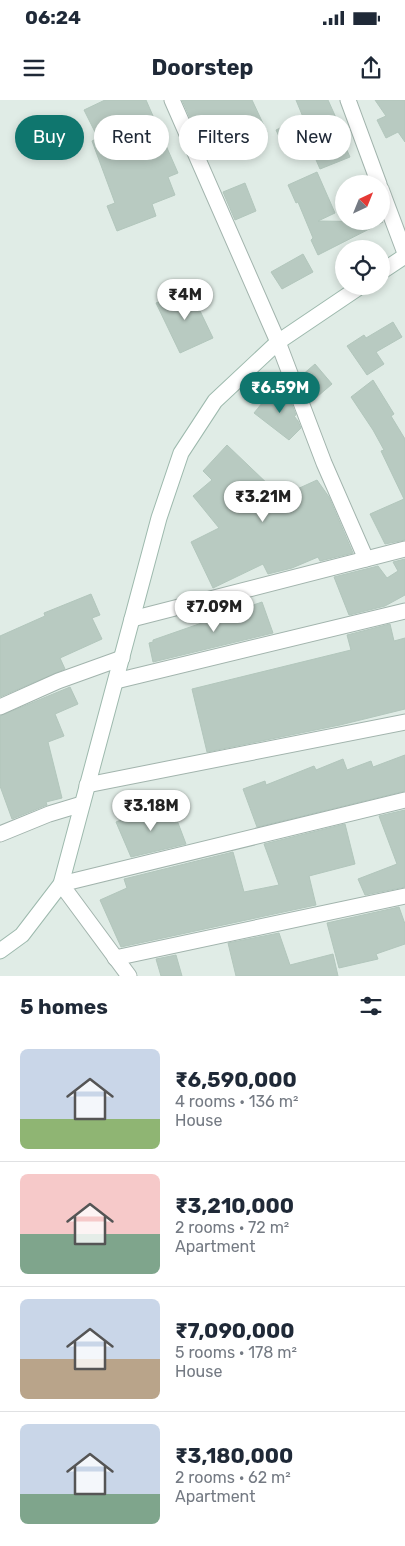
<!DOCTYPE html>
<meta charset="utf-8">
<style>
body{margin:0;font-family:Rubik,sans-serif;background:#f2f2f3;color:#1f2937;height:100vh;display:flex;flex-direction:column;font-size:19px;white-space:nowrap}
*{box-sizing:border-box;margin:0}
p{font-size:16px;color:#747a83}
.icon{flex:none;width:28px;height:28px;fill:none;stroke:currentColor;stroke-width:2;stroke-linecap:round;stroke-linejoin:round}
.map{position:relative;height:876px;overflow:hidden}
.panel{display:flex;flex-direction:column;background:#fff;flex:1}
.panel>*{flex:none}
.guide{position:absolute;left:15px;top:15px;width:375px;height:45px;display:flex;gap:10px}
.needle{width:32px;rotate:43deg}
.buttons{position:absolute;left:335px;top:75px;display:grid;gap:10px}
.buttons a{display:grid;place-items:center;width:55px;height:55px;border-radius:50%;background:#fff;box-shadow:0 2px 8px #0003;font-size:25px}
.price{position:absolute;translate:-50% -42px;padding:0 11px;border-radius:18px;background:#fff;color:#222;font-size:16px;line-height:32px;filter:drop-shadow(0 1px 2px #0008)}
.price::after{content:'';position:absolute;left:50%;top:30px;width:15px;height:11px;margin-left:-8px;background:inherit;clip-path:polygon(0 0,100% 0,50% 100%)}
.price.active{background:#0f766e;color:#fff}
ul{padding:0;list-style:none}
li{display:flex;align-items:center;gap:15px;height:125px;padding:0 20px}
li+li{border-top:1px solid #e0e1e3}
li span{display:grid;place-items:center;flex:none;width:140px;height:100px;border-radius:8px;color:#555}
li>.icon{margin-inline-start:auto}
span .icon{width:60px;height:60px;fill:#fffc;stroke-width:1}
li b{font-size:21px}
h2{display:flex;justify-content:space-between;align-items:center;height:60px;padding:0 20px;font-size:21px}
.tag{padding:0 18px;border-radius:22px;background:#fff;box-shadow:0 2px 8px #0003;font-size:18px;line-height:45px}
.tag.active{background:#0f766e;color:#fff}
.status{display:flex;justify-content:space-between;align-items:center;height:35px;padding:0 25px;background:#fff;direction:ltr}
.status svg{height:14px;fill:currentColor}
header{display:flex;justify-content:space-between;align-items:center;height:65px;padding:0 20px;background:#fff;font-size:22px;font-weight:700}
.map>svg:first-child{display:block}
.building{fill:#b8cac1;stroke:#b2c6bc}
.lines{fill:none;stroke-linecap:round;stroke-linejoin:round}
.street-casing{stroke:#a2b4ad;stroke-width:17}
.secondary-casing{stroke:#9db9ad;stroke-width:17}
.street{stroke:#fff;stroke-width:15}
.secondary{stroke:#fff;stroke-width:15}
</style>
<div class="status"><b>06:24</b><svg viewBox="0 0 49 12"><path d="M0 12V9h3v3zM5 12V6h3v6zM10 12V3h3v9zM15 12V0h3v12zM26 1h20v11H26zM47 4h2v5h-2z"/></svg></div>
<header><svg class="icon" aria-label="menu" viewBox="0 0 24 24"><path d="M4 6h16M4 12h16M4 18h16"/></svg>Doorstep<svg class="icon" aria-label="share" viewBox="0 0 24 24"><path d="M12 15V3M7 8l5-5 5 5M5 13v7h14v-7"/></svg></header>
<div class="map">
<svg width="405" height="876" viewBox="0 0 405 876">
<rect width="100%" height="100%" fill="#e0ece6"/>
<g class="building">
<polygon points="105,0 146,0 178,73 168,77 175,95 152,104 156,116 117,131 107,106 115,103 92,41 98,38 84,10"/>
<polygon points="182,0 252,0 267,32 235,46 234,44 207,57"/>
<polygon points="296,0 328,0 337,20 334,21 350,57 320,69 307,39 285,49 276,30 303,17"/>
<polygon points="375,0 405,0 405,42 398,32 386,38 377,20 386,16"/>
<polygon points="317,72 335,113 318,121 383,122 318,155 311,140 313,138 298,102 296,103 288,85"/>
<polygon points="245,83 256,111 235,120 223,92"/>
<polygon points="303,154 313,172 282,189 271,172"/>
<polygon points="189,188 213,238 180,253 156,203"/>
<polygon points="393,222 402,237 376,252 384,264 367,275 347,246 364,235 366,238"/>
<polygon points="315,264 332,284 311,302 301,276"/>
<polygon points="373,280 394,314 391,316 405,339 405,440 385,444 370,414 404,399 381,351 384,350 373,330 351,297"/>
<polygon points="286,289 296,315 294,316 298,321 301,328 289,340 254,313 271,292 277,296"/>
<polygon points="227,345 273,389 249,411 317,380 329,397 353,453 320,461 318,457 292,468 268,474 263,464 213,488 191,442 219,428 193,396 212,380 203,371"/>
<polygon points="405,459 405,495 385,506 349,515 334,477 378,466 387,478 398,471 393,462"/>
<polygon points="91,494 100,515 92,518 102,539 60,558 65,569 0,597 0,536 45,516 44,513"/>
<polygon points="262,502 273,533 153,562 149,543 153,542 153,540"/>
<polygon points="390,524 394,541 405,538 405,609 340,625 207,652 192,589 351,550 347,535"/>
<polygon points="70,587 78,604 55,614 64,636 48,642 62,698 46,702 47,705 12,719 0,686 0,616"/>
<polygon points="405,655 405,691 257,727 243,689 265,681 266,685 314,666 316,670 343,659 347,670 371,661 373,667"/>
<polygon points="172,707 186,744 131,757 116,722 150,708 153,714"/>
<polygon points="405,710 405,787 365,795 358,779 397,764 379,716"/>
<polygon points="345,724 355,764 309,776 316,805 121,847 100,800 127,788 124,779 233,752 244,792 279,785 264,744"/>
<polygon points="399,807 405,824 405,844 376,854 378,859 339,868 327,823"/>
<polygon points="279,833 290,865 333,854 338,876 236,876 228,843"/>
<polygon points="176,855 182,876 161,876 156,859"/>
</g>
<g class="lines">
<g class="street-casing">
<g id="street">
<polyline points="172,0 278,242 324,363 366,459"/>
<polyline points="348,0 379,84"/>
<polyline points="381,89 405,153"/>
<polyline points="132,519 405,449"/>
<polyline points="116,581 405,511"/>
<polyline points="0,607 58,581 122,558"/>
<polyline points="87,685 405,622"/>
<polyline points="0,734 49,714 82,704"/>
<polyline points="115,858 405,796"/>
<polyline points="129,876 61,784 405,700"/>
</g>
</g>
<g class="secondary-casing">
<g id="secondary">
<polyline points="381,172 405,156"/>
<polyline points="0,851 22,835 61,784 159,418 181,353 215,301 278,242 361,186"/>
</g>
</g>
<use href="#street" class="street"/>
<use href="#secondary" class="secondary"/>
</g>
</svg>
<div class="buttons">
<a><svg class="needle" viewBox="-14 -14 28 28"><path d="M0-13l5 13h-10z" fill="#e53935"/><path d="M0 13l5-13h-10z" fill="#747a83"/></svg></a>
<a><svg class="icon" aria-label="locate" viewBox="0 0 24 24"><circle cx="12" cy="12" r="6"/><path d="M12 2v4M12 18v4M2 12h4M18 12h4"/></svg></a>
</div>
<b class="price" style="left:185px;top:221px">₹4M</b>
<b class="price active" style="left:280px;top:314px">₹6.59M</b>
<b class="price" style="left:263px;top:423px">₹3.21M</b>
<b class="price" style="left:214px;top:533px">₹7.09M</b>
<b class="price" style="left:151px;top:732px">₹3.18M</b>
<div class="guide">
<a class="tag active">Buy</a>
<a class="tag">Rent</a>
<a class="tag">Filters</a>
<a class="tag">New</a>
</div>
</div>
<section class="panel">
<h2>5 homes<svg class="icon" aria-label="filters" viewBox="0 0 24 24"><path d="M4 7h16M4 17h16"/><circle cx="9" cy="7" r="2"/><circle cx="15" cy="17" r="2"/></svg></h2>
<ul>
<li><span style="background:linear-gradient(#c9d6e8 70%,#8fb573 0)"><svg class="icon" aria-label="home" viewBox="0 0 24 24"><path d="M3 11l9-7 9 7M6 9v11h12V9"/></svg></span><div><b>₹6,590,000</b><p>4 rooms · 136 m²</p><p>House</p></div></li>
<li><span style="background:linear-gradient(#f6c9c9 60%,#7fa58c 0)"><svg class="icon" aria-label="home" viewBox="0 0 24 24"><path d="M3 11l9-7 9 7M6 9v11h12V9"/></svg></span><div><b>₹3,210,000</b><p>2 rooms · 72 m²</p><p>Apartment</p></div></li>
<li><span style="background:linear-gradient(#c9d6e8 60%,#b9a48a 0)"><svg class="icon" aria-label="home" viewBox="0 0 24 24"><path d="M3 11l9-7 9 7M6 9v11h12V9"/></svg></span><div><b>₹7,090,000</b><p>5 rooms · 178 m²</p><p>House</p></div></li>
<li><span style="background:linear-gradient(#c9d6e8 70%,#7fa58c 0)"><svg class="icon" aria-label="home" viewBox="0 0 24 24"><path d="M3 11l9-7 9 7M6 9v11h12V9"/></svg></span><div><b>₹3,180,000</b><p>2 rooms · 62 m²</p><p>Apartment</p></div></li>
</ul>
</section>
